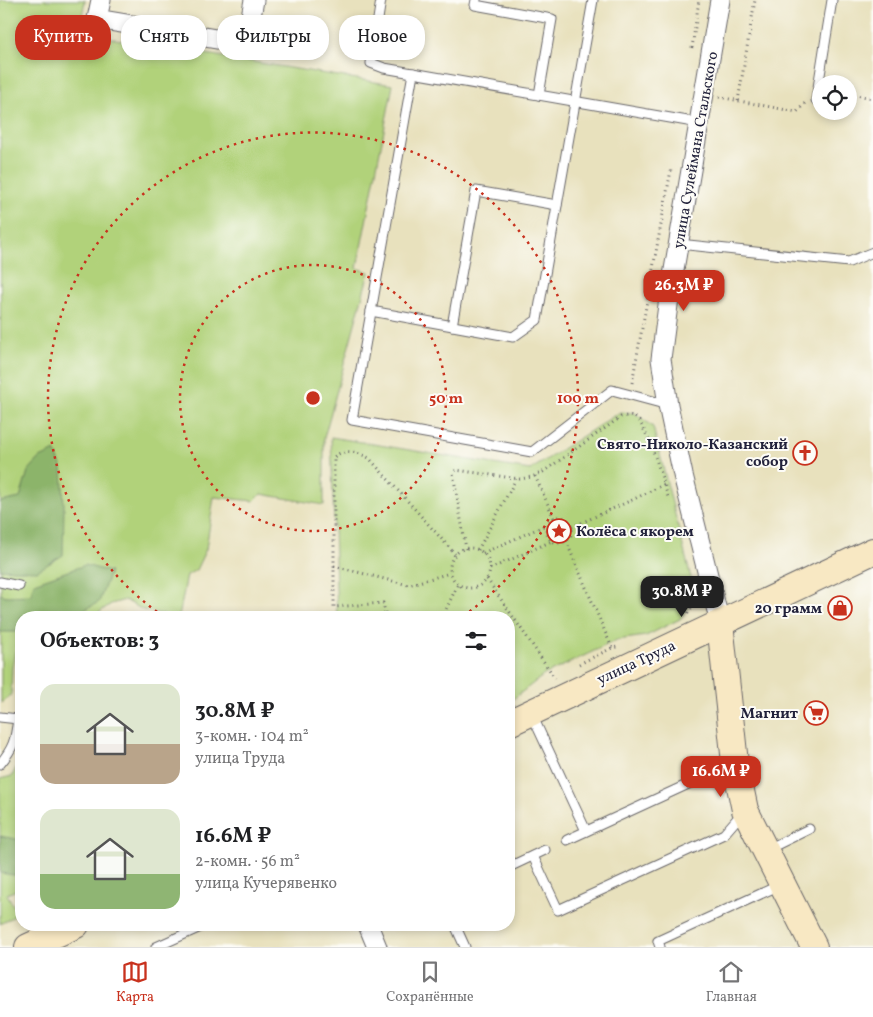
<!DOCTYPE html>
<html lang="ru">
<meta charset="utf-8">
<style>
body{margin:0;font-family:Vollkorn,serif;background:#f6f6f6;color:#202124;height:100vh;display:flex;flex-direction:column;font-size:19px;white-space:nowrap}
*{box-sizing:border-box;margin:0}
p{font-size:16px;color:#757577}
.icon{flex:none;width:28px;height:28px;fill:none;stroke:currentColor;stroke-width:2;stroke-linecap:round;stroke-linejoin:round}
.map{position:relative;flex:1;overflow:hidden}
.details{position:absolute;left:15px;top:611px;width:500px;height:320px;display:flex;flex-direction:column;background:#fff;border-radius:20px;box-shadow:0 2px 8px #0003}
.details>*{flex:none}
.banner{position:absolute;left:15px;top:15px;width:500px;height:45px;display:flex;gap:10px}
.buttons{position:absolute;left:812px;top:75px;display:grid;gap:10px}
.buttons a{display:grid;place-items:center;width:45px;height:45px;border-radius:50%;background:#fff;box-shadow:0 2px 8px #0003;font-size:25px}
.price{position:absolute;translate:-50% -42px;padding:0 11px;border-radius:10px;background:#c8321e;color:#fff;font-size:16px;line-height:32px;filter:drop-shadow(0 1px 2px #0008)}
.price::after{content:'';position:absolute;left:50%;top:30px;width:15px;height:11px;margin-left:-8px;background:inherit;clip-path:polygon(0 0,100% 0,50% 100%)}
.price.active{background:#222;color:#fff}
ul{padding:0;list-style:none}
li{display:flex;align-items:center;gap:15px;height:125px;padding:0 25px}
li span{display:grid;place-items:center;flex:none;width:140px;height:100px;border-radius:15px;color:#555}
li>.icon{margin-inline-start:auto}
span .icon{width:60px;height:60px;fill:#fffc;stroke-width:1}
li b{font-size:21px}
h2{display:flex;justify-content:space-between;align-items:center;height:60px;padding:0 25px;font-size:21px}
.chip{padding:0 18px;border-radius:20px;background:#fff;box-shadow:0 2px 8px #0003;font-size:18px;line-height:45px}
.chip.active{background:#c8321e;color:#fff}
.tabs{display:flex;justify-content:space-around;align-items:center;height:70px;border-top:1px solid #e0e0e0;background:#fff;font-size:14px;color:#757577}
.tabs a{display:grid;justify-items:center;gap:2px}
.tabs .active{color:#c8321e}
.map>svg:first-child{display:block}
.green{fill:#b1d27a;stroke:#6a7a5a}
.forest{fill:#8cb46a;stroke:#576b52}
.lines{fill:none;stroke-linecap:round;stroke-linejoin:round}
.lane-casing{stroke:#676568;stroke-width:11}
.street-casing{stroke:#676568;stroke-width:21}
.secondary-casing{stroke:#676568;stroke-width:28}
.path{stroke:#676568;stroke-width:3;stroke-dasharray:1 4;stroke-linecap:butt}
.lane{stroke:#fff;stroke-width:9}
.street{stroke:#fff;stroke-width:19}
.secondary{stroke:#f8e8c3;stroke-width:26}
.ring{fill:none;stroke:#c8321e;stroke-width:2.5;stroke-dasharray:2.5 5}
.labels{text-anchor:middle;stroke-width:4;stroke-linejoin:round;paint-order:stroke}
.street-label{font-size:15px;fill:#22223b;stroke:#fdfcf7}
.poi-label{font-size:15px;font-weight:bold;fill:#22223b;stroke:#fdfcf7;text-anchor:end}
.centre{fill:#c8321e;stroke:#fdfcf7;stroke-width:2.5}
.ring-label{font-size:15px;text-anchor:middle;font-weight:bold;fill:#c8321e;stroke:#fdfcf7;stroke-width:4;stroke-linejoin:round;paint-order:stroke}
</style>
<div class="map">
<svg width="873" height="947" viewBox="0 0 873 947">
<rect width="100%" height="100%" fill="#fdfcf7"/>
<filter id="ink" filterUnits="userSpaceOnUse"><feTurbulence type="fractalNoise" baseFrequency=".02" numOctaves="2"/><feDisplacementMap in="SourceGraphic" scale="10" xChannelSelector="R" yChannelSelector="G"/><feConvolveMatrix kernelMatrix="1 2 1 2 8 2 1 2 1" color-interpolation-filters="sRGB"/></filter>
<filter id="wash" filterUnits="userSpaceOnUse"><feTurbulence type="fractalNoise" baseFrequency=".0096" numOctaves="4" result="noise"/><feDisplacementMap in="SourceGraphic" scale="20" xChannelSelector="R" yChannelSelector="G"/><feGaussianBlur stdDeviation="1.12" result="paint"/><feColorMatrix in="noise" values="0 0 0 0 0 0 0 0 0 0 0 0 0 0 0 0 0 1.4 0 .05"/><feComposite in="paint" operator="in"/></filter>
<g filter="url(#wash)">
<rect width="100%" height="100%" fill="#e8e1bd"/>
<g class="green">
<polygon points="0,0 85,0 79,33 393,85 357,268 369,272 324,438 324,505 261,494 254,501 214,497 206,549 196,570 187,575 179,617 174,617 143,610 125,600 111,604 92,617 21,618 21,643 16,646 12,668 11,695 1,703"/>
<polygon points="620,412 635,413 653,427 692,582 691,602 680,619 646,636 617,640 544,675 509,702 509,618 337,617 331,437 530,470"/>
<polygon points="21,758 21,888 7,894 18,914 0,924 0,779 12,776"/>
</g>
<g class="forest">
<polygon points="55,451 62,468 64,506 63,555 37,571 0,569 0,502 20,498 28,471 40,458"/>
<polygon points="85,565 110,572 99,602 71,617 21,618 21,632 0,632 0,594 7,596 31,595 34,583"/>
<polygon points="0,836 16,839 21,842 21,876 0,873"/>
</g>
</g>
<g filter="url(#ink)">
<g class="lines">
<g class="lane-casing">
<g id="lane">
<polyline points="381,0 371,63 384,68 699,123"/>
<polyline points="476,0 475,5 552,19 539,95"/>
<polyline points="413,73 352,420 532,452 612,390 668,405"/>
<polyline points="816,100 832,0"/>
<polyline points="679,244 849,262 873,252"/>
<polyline points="371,311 513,337 537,320 593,0"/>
<polyline points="452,326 476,191 557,205"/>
<polyline points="0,582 19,586"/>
<polyline points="532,715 586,831"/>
<path d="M0 717 18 719C15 741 14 747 0 764"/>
<polyline points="567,840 732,764"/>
<polyline points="768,849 809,829"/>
<polyline points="533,856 558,910 724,834 743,812"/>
<polyline points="509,867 545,850"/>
<polyline points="455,925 465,947"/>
<polyline points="156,947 205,925"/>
<polyline points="660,947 658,941 780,885"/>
</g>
</g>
<g class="street-casing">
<g id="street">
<polyline points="101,0 97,19 246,44 254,0"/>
<polyline points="720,623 683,475 668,405 661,359 668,305 720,0"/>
<polyline points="368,925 377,947"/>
</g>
</g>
<g class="secondary-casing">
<g id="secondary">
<polyline points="720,623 735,763 745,810 814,947"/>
<polyline points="509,723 873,551"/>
<polyline points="28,947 76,925"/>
</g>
</g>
<g class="path">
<polyline points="692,48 699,0"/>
<polyline points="849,94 873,98"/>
<polyline points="719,97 797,112 805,103"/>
<polyline points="738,101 755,0"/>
<polyline points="632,383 671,170"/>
<polyline points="535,476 554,518"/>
<circle cx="559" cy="530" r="13"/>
<polyline points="572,527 632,500 665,484"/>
<polyline points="566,541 612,648"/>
<circle cx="470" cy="568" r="20"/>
<path d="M466 549 453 473 456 470 520 479 532 477 543 472 621 417C626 416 631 415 636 418 647 426 664 484 669 500"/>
<polyline points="478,550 516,479"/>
<polyline points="483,553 546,525"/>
<polyline points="334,566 408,585 450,573"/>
<polyline points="490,569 552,541"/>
<polyline points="487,579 555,678"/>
<polyline points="688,613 696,602"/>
<path d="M386 618 383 603 334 607V457C344 448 358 452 369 458L455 554"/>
<polyline points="442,618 458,584"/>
<polyline points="579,664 612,648 617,647"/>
</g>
<use href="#lane" class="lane"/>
<use href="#street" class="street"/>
<use href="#secondary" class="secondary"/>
</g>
</g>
<g class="ring">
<circle cx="313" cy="398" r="133"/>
<path d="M163 616A265 265 0 1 1 463 616"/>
</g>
<defs>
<g id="church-ring" transform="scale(1.25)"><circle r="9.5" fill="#fdfcf7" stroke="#c8321e" stroke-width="1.5"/><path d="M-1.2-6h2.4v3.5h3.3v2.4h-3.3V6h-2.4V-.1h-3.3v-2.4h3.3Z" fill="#c8321e"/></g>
<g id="sight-ring" transform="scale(1.25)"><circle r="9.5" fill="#fdfcf7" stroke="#c8321e" stroke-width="1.5"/><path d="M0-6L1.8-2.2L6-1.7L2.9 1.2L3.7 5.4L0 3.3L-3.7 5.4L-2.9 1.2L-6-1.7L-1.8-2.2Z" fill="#c8321e"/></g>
<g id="shop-ring" transform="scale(1.25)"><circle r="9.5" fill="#fdfcf7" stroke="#c8321e" stroke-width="1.5"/><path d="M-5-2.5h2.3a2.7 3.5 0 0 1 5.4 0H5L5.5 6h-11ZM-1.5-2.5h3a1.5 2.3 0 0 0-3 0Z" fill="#c8321e"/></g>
<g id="supermarket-ring" transform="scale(1.25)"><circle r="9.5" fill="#fdfcf7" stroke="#c8321e" stroke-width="1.5"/><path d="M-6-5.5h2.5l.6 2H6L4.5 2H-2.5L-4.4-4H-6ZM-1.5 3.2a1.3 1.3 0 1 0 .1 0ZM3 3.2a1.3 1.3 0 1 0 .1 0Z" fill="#c8321e"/></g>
</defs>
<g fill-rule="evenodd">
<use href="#church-ring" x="805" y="453"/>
<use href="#sight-ring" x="559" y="531"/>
<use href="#shop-ring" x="840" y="608"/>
<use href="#supermarket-ring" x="816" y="713"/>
</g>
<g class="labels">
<g class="street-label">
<text transform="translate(695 150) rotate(-80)" y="5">улица Сулеймана Стальского</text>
<text transform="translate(636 662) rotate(-25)" y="5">улица Труда</text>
</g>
<g class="poi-label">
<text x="788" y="449">Свято-Николо-Казанский<tspan x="788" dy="17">собор</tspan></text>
<text x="576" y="536" text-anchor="start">Колёса с якорем</text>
<text x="822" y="613">20 грамм</text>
<text x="798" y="718">Магнит</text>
</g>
</g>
<circle cx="313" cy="398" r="8" class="centre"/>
<g class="ring-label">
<text x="446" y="403">50 m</text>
<text x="578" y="403">100 m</text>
</g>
</svg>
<div class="buttons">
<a><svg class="icon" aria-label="locate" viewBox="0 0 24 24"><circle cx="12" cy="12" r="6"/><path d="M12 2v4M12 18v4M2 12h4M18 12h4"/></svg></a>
</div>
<b class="price" style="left:684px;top:312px">26.3M ₽</b>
<b class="price active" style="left:682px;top:618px">30.8M ₽</b>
<b class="price" style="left:721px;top:798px">16.6M ₽</b>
<div class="banner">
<a class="chip active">Купить</a>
<a class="chip">Снять</a>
<a class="chip">Фильтры</a>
<a class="chip">Новое</a>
</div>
<section class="details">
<h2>Объектов: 3<svg class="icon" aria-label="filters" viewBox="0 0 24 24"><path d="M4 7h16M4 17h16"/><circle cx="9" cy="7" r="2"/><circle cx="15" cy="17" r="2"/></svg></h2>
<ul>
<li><span style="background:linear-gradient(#dfe7d0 60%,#b9a48a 0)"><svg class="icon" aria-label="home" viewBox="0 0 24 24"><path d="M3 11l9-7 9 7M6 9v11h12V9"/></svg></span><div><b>30.8M ₽</b><p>3-комн. · 104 m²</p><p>улица Труда</p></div></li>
<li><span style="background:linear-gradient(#dfe7d0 65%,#8fb573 0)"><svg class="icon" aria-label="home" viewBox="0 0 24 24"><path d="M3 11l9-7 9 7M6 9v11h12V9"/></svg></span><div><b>16.6M ₽</b><p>2-комн. · 56 m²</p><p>улица Кучерявенко</p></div></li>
</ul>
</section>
</div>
<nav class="tabs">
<a class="active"><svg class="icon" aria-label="map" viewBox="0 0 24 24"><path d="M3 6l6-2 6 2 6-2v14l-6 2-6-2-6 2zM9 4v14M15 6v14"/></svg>Карта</a>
<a><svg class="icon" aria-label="saved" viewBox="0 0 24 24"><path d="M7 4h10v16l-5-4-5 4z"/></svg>Сохранённые</a>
<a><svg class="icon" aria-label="home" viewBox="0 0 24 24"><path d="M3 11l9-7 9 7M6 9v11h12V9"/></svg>Главная</a>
</nav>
